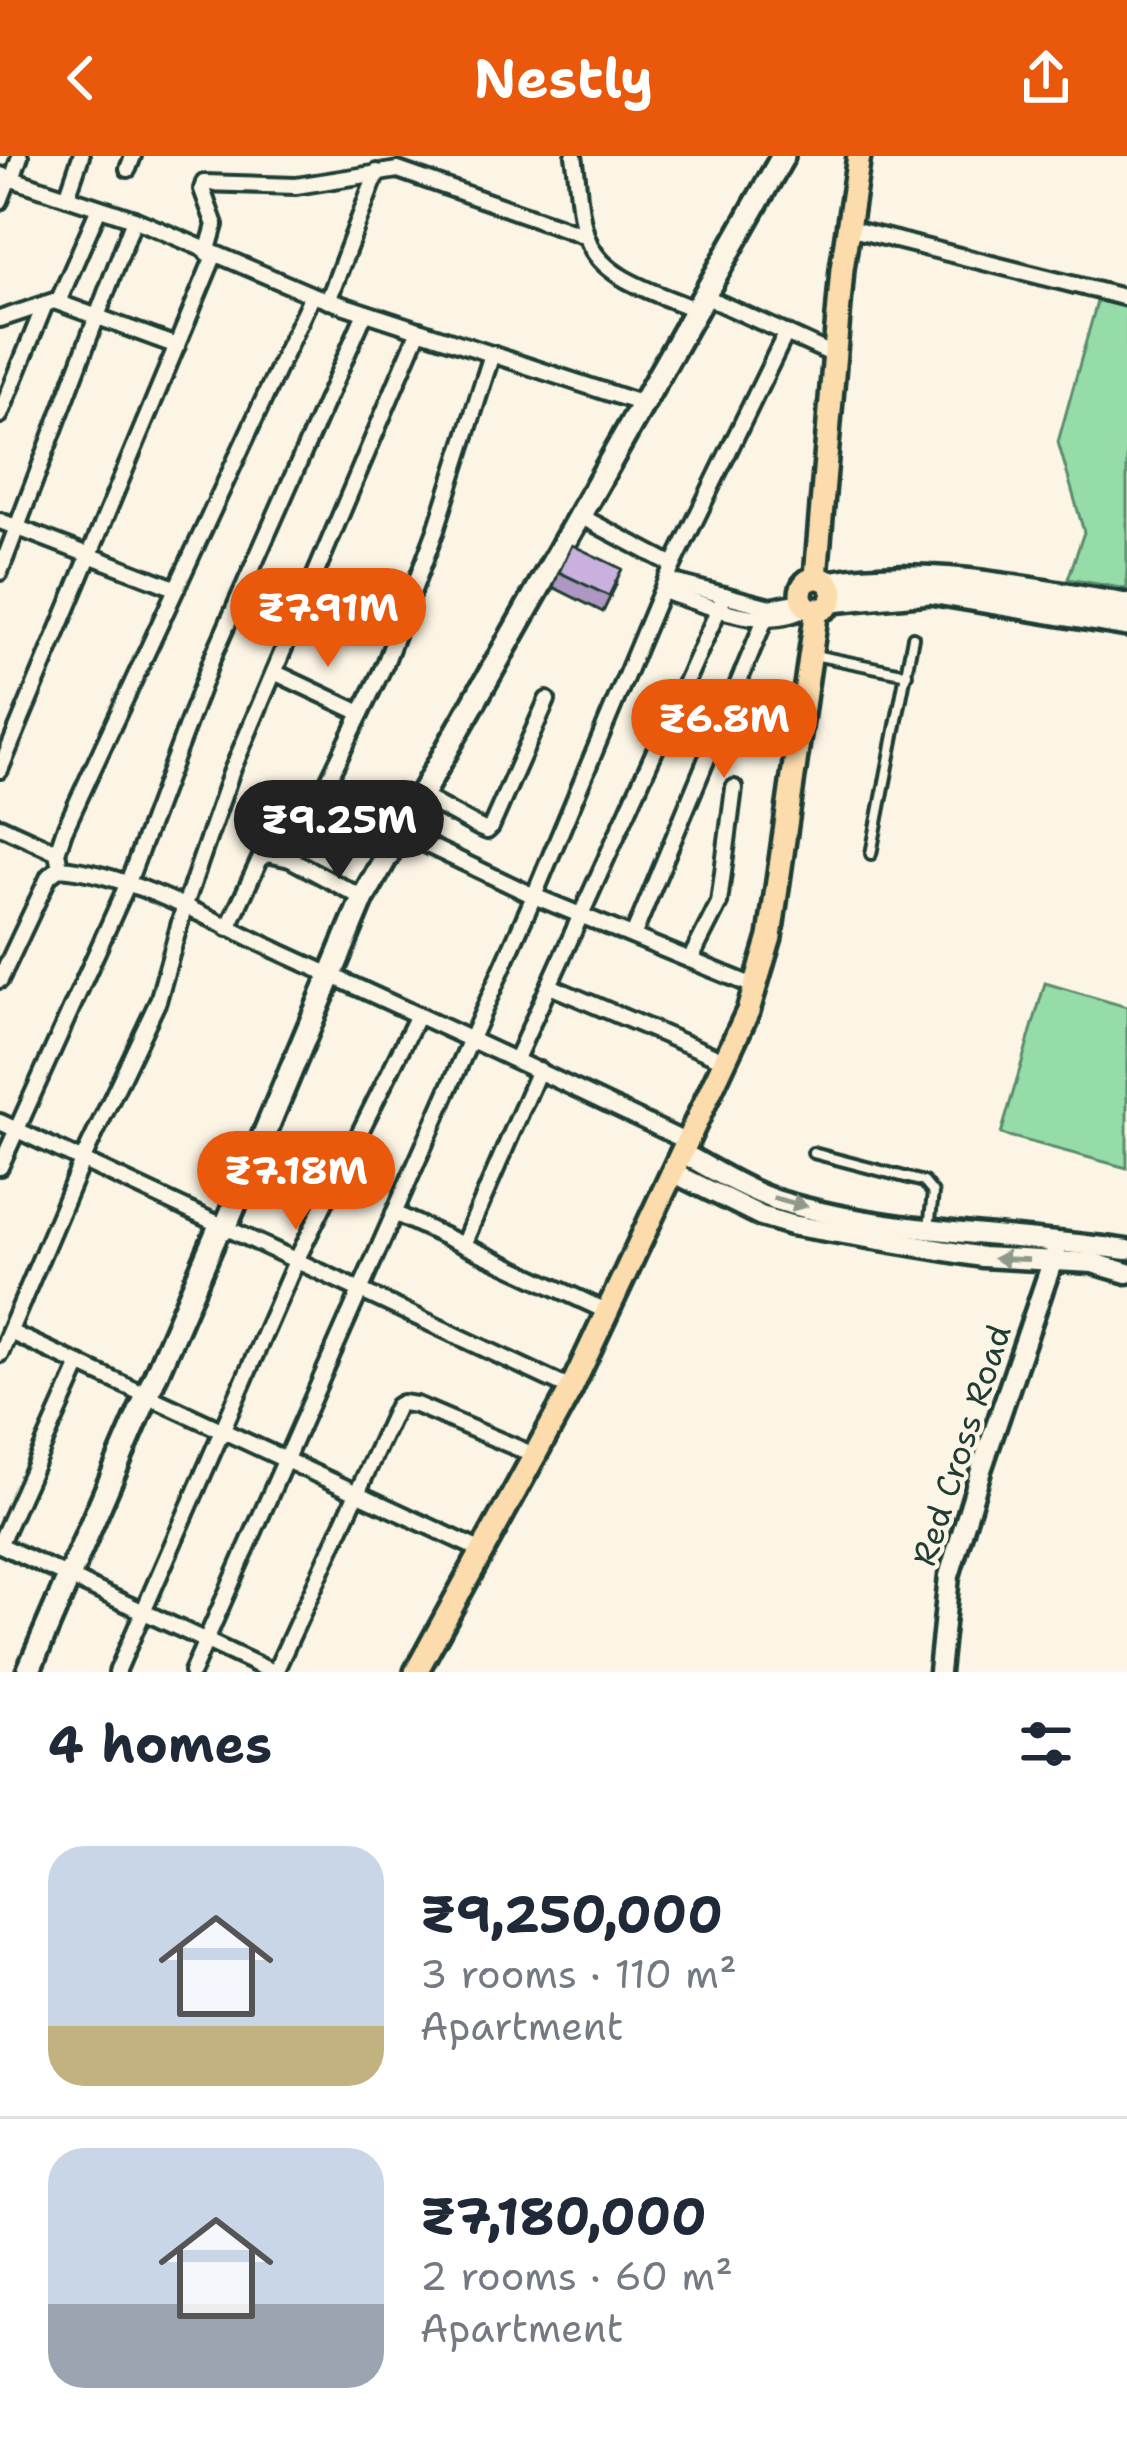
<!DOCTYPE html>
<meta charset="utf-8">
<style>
body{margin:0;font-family:"Shantell Sans",sans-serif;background:#f6f6f7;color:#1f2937;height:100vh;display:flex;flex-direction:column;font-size:45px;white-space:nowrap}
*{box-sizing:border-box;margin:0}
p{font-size:39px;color:#747a83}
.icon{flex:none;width:66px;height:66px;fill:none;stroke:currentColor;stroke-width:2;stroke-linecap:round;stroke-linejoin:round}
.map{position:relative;height:1516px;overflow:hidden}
.sheet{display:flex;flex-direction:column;background:#fff;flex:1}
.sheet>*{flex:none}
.price{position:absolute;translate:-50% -102px;padding:0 27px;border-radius:42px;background:#ea580c;color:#fff;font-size:39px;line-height:78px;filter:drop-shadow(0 3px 6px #0008)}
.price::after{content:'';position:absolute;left:50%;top:72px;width:36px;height:27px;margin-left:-18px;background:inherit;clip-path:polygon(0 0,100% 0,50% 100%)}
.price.selected{background:#222;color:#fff}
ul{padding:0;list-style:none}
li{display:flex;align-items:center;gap:36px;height:300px;padding:0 48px}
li+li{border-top:3px solid #e0e1e3}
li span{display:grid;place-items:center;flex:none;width:336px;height:240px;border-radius:36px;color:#555}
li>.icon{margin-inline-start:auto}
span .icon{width:144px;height:144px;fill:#fffc;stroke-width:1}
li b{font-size:51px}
h2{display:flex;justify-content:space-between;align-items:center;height:144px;padding:0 48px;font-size:51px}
header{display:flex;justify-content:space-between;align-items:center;height:156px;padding:0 48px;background:#ea580c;color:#fff;font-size:54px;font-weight:700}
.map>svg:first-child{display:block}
.green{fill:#96dca9;stroke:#5a8c6e;stroke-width:3}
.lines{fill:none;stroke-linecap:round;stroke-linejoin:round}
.service-casing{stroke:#1f3d34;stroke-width:16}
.minor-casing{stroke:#1f3d34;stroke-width:22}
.tertiary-casing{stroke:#1f3d34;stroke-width:27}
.secondary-casing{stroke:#1f3d34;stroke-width:30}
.primary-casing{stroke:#1f3d34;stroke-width:30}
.service{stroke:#fcf5e5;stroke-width:8}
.minor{stroke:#fcf5e5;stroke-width:14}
.tertiary{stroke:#fcf5e5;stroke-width:18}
.secondary{stroke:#fcf5e5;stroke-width:21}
.primary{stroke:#fcdcac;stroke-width:21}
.wall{fill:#ae97c0;stroke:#1f3d34;stroke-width:3}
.building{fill:#cab0df;stroke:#1f3d34;stroke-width:3}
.oneway{fill:#8e998c}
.labels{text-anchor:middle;stroke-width:9;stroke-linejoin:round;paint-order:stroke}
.street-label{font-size:33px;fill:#1f3d34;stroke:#fcf5e5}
</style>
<header><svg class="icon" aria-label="back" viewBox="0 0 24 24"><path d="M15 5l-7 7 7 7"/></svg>Nestly<svg class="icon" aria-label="share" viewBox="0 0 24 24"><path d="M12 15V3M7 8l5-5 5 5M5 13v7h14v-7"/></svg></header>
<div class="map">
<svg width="1127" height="1516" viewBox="0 0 1127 1516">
<rect width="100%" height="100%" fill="#fcf5e5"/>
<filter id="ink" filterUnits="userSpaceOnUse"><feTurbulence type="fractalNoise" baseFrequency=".00833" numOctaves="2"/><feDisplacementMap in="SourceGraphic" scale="24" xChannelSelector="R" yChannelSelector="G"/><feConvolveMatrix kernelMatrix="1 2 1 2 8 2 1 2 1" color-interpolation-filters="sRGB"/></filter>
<g filter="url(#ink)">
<g class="green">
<polygon points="1098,142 1127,149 1127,433 1068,423 1084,376 1058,286"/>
<polygon points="1045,827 1127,851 1127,1012 1001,978"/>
</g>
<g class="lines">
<g class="service-casing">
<g id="service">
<polyline points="814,499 907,518"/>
<polyline points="871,698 913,481"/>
<polyline points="813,997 924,1026 933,1037 929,1072"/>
</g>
</g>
<g class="minor-casing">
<g id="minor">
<path d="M574 0C579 27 578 59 588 84 602 124 661 138 696 154"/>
<polyline points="128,13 133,0"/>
<polyline points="0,19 134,63 312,139 643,248"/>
<polyline points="12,23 20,0"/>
<polyline points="67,41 81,0"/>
<polyline points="0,45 9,22"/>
<polyline points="848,72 1127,142"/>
<polyline points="207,97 215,69 202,33 204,27 296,30 398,14 586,80"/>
<polyline points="704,140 834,199"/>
<polyline points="328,145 377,16"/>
<polyline points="58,146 99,52"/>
<polyline points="0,163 54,145 177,190"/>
<polyline points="0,259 45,148"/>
<polyline points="580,360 673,409"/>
<polyline points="0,365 175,432"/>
<polyline points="0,416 134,63"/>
<polyline points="666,424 770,451 802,445"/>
<path d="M662 435C705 448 767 478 808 451"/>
<polyline points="274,516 361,557"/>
<polyline points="0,614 214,100"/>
<polyline points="421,640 480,672 487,675 491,671 547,544"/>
<polyline points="0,670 57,696"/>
<polyline points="400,676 534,740 756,831"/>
<polyline points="290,703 385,508 436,374 492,198"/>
<polyline points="60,712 57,696 64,675 312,139"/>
<polyline points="228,772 260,703 268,698 290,703 363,742"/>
<polyline points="633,780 770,451"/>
<polyline points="690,804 719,747 734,632"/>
<path d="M0 824 49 720 60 712C129 717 218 767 282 797 418 859 554 921 689 987"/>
<polyline points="550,830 724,904"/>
<polyline points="516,903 725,439"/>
<polyline points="0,966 571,1233"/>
<polyline points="0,1011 127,729 212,503 365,157"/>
<polyline points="394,1057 608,1156"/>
<polyline points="463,1089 539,914"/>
<polyline points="10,1176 482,1395"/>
<polyline points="0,1198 82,1005 158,845 184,752 231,617 419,174"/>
<polyline points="0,1387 80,1208"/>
<polyline points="0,1389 273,1516"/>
<polyline points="117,1516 296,1105 418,859"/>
<polyline points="192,1516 534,740 666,424 786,177"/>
<polyline points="275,1516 397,1250 402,1247 416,1249 534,1299"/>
</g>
</g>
<g class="tertiary-casing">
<g id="tertiary">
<path d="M684 998C714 1014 744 1033 776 1044 886 1078 1013 1078 1127 1094"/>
<polyline points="674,1017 761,1060 791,1069 982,1101 1093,1107 1127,1117"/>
<polyline points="939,1516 949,1420 982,1311 1056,1095"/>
</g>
</g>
<g class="secondary-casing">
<g id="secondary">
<path d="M829 427C929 409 1028 434 1127 449"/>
<polyline points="831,445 930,436 1127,469"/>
<polyline points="28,1516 219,1072 225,1072 363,742 783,0"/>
</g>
</g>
<g class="primary-casing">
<g id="primary">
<polyline points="816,421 842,113 859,0"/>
<circle cx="817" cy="438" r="16"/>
<polyline points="416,1516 571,1233 748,855 770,781 817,453"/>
</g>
</g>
<use href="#service" class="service"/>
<use href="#minor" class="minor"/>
<use href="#tertiary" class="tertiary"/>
<use href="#secondary" class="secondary"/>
<use href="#primary" class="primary"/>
</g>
<polygon class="wall" points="559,416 616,429 603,456 553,431"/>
<polygon class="building" points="572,389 622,413 609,440 559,416"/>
<defs><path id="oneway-solid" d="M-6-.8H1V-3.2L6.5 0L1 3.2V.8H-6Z" transform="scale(3)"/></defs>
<g class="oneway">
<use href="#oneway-solid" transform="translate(790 1046) rotate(14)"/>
<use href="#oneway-solid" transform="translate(1011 1103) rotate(-178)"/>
</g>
</g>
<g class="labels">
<g class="street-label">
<text transform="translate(961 1289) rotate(-72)" y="12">Red Cross Road</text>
</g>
</g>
</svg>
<b class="price" style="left:328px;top:514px">₹7.91M</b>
<b class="price" style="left:724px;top:625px">₹6.8M</b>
<b class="price selected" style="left:339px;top:726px">₹9.25M</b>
<b class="price" style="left:296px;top:1077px">₹7.18M</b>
</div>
<section class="sheet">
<h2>4 homes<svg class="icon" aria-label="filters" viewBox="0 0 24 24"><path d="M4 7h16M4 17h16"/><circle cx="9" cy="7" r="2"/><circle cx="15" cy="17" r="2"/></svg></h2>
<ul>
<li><span style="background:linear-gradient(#c9d6e8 75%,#c2b280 0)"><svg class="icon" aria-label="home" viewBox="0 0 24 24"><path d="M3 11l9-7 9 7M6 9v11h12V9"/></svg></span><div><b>₹9,250,000</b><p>3 rooms · 110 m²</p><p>Apartment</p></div></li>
<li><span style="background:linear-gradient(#c9d6e8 65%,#9aa5b1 0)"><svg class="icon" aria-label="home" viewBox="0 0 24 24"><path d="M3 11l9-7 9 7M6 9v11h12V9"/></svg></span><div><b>₹7,180,000</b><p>2 rooms · 60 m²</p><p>Apartment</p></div></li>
</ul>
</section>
